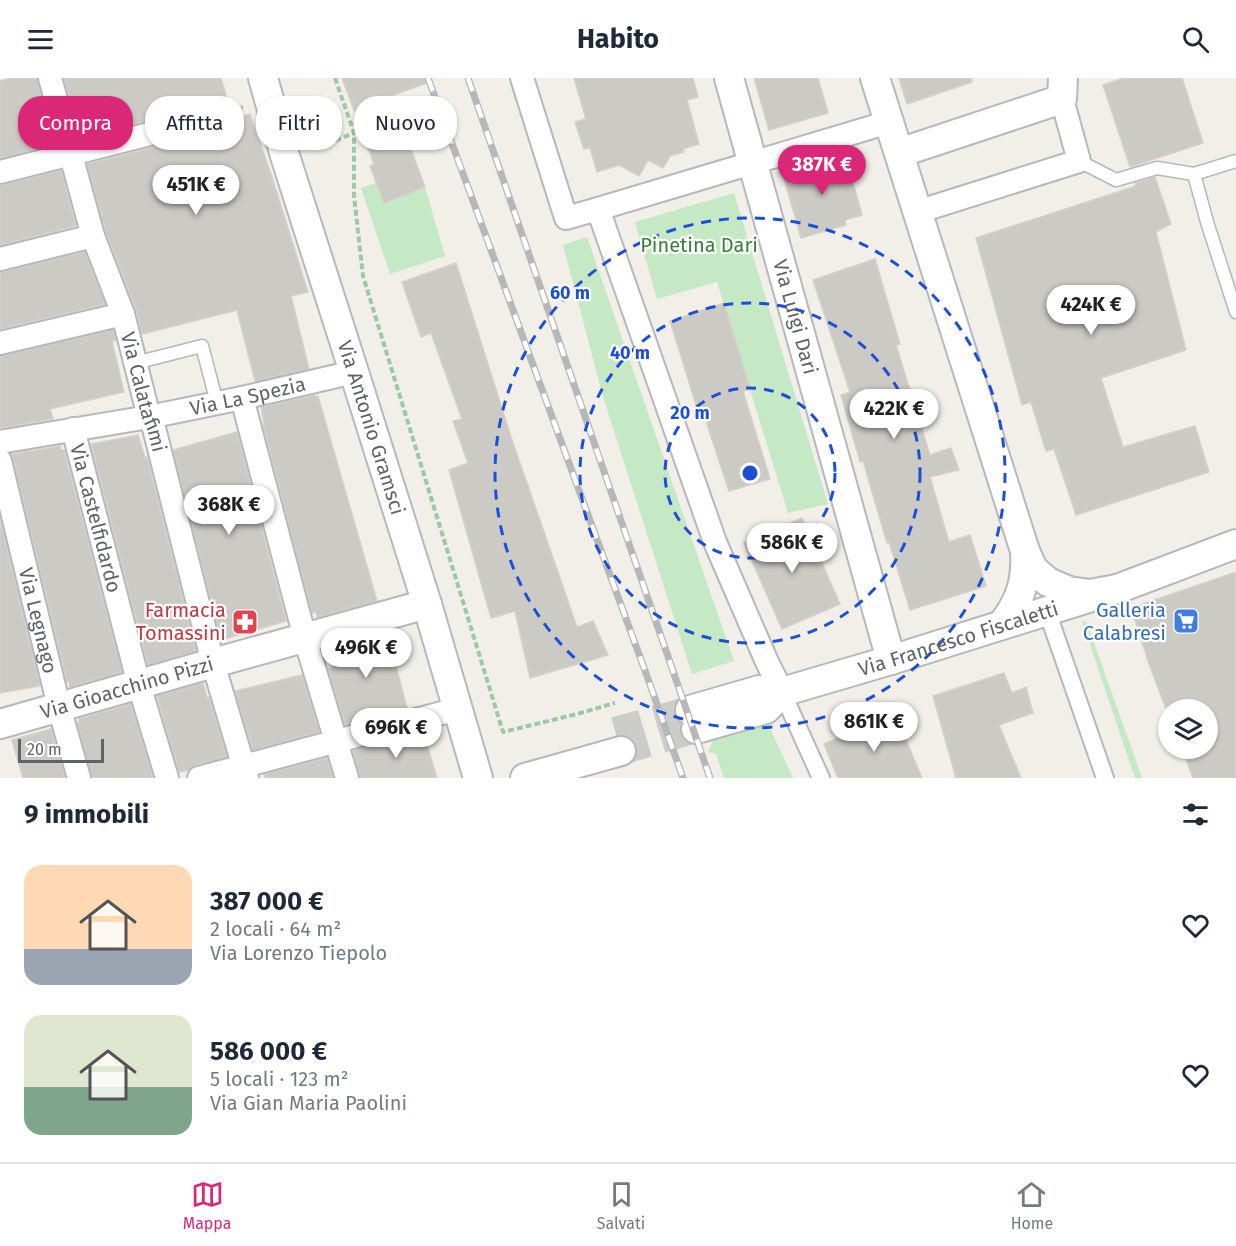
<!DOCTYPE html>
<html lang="it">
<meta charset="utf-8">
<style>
body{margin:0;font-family:"Fira Sans",sans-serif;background:#f2f2f3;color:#1f2937;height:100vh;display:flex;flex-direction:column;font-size:22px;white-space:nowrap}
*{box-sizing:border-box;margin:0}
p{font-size:20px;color:#747a83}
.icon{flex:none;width:33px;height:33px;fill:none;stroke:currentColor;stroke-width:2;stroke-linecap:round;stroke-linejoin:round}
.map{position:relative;height:700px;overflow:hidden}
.side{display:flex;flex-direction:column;background:#fff;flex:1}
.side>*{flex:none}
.banner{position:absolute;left:18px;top:18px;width:600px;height:54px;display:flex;gap:12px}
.controls{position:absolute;left:1158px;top:621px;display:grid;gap:12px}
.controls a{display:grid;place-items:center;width:60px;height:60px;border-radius:50%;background:#fff;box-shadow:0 2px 4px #0004;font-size:30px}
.scale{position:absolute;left:18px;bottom:15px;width:86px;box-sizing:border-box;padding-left:6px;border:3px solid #5f6368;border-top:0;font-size:16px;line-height:21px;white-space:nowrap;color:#5f6368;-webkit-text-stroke:4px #fff;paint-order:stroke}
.price{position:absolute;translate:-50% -51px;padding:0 14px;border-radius:21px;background:#fff;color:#222;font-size:20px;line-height:39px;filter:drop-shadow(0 2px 3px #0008)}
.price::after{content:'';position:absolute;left:50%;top:36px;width:18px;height:14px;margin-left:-9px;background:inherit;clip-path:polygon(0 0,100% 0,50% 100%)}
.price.active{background:#db2777;color:#fff}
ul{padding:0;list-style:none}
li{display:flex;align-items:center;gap:18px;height:150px;padding:0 24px}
li span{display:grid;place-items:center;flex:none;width:168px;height:120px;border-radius:18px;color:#555}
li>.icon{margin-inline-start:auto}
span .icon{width:72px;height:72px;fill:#fffc;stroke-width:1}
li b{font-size:26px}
h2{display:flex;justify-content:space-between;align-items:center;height:72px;padding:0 24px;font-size:26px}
.chip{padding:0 21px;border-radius:24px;background:#fff;box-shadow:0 2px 4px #0004;font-size:21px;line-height:54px}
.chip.active{background:#db2777;color:#fff}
header{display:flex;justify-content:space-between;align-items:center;height:78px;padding:0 24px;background:#fff;font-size:27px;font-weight:700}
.menu{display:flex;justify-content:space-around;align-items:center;height:84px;border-top:2px solid #e0e1e3;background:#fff;font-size:16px;color:#747a83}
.menu a{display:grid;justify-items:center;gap:3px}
.menu .active{color:#db2777}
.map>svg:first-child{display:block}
.green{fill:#c5e8c5}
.building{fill:#cccac5;stroke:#d6d1c6;stroke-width:1.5}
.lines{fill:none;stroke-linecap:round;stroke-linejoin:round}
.tertiary-tunnel{stroke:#ccccc8;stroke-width:28;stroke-dasharray:28 14;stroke-linecap:butt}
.service-casing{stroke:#b5b8bc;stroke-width:15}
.pedestrian-casing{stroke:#b5b8bc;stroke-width:20}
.minor-casing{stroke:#b5b8bc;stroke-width:26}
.tertiary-casing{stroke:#b5b8bc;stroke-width:32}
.path{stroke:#9cc7a9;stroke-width:4;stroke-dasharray:6 3;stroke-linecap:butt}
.service{stroke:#fff;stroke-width:12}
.pedestrian{stroke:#fff;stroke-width:16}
.minor{stroke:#fff;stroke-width:22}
.tertiary{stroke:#fff;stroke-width:28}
.rail-casing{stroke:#b6b7b8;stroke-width:7}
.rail{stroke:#fff;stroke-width:4.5;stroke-dasharray:14;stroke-linecap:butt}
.ring{fill:none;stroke:#1d4ed8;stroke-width:3;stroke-dasharray:10 8}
.labels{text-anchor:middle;stroke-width:4.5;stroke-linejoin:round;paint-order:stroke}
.park-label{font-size:20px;fill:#348238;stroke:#fff}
.street-label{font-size:20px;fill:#5f6368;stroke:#fff}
.health-label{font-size:20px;fill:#be3a42;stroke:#fff;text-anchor:end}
.shop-label{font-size:20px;fill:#366cbe;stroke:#fff;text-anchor:end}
.centre{fill:#1d4ed8;stroke:#fff;stroke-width:3}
.ring-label{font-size:18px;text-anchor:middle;font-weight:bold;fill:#1d4ed8;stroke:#fff;stroke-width:4.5;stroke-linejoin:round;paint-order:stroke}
</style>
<header><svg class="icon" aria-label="menu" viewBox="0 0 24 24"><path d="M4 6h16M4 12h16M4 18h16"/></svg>Habito<svg class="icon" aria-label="search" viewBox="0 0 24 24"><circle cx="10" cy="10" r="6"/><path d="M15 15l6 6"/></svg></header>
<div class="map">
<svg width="1236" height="700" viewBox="0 0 1236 700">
<rect width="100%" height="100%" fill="#f1efe8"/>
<g class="green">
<polygon points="376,105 384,125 425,109 445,178 390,196 361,110"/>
<polygon points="734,115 828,426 788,435 717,204 657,221 635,144"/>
<polygon points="587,159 734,583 692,596 604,322 563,167"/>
<polygon points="1082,543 1087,545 1142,700 1135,700"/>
<polygon points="768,646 793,700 724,700 716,676 708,674 714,660"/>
</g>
<g class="building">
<polygon points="11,0 37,0 54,66 0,80 0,3"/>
<polygon points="64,0 221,0 233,41 250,36 271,96 308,214 291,218 309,291 255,303 237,232 142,256 136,231 106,154 87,86 180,62 186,59 190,53 190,45 186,39 181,36 174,36 80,60"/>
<polygon points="342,0 431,0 432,3 391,18 425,109 384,125 370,88 374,86"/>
<polygon points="574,0 693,0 698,19 687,22 699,66 683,71 684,74 670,78 663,90 648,82 639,98 619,87 597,94 590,70 584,71 575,44 586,41"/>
<polygon points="754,0 818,0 828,35 769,52"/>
<polygon points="899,0 971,0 972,4 907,26"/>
<polygon points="1124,0 1182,0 1203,65 1130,89 1103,7"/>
<polygon points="846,80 862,137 845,142 846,147 801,160 782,93 826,81 827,86"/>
<polygon points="61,92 76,148 0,167 0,107"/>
<polygon points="1155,99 1171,146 1156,154 1186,272 1101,300 1123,369 1195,348 1209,394 1076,437 1054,371 1046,373 1031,324 1022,327 976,160 1136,108 1135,105"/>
<polygon points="85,174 105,226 0,251 0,194"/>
<polygon points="875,181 900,266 896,267 930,377 951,370 959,392 930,399 949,464 970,457 986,508 910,532 889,464 887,465 863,383 860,384 841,317 850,314 813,202"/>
<polygon points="456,185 512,362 577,549 593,543 608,577 530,600 515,533 491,540 449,392 468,385 453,343 462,341 431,255 421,259 402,204"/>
<polygon points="724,225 750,311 743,313 770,401 729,413 700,325 696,327 670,243"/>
<polygon points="113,252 116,262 112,263 124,314 50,331 53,341 0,350 0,278"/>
<polygon points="315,317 316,319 318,318 377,523 317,539 316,534 312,535 263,346 264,346 261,329"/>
<polygon points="237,354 286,543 221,562 173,372"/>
<polygon points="138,357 145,380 147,379 196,573 148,587 91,366"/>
<polygon points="60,368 61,372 64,372 122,594 70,609 69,603 67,604 13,380 11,376"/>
<polygon points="802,440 840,526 782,551 744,465"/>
<polygon points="0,441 40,608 0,615"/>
<polygon points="1236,494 1236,700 1193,700 1182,670 1208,670 1208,632 1168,632 1168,636 1149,586 1131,530"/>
<polygon points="387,554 407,630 345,647 328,591 333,590 327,571"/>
<polygon points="1004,595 1012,615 1026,609 1033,635 999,647 1021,700 956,700 933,618"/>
<polygon points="302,597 319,654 253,672 235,613"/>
<polygon points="203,605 207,620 209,619 227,679 196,687 189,692 179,694 157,618"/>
<polygon points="131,626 153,700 92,700 77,644 79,644 79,641"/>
<polygon points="895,636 922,700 838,700 824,666"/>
<polygon points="51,651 65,700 23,700 12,662"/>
<polygon points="423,654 437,700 360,700 353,673"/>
<polygon points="327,680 333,700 265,700 264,696"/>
</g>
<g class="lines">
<g class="tertiary-tunnel">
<polyline points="615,653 690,632"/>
<polyline points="621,673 696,651"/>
</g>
<g class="service-casing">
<g id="service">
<polyline points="1079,83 1116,102 1157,90 1194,96"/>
<polyline points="1236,83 1194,96 1207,144 1236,234"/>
<polyline points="135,285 202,268 217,325"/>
</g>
</g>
<g class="pedestrian-casing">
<g id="pedestrian">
<polyline points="1047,533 1105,700"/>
<polyline points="782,614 821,700"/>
</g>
</g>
<g class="minor-casing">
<g id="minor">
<path id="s1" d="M50 0 93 158 123 236 149 339 154 350 213 585 247 700"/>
<polyline points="522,0 566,140 598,131 715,464 767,584 782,614"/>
<polyline points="0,94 177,49"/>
<polyline points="598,131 889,44"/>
<polyline points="917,134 1079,83 1062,21"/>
<polyline points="0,181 93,158"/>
<polyline points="0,265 123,236"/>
<polyline points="242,320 305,560 347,700"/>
<path id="s2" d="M73 351 139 607 167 700"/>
<path id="s3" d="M0 364 149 339 242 320 354 294"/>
<path id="s4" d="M0 383 59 629 79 700"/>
<polyline points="199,700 457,631"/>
</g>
</g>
<g class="tertiary-casing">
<g id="tertiary">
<path id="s5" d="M263 0 285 78 354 294 427 526 478 700"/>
<path id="s6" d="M729 0 891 582"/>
<polyline points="875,0 1025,473 1033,491 1048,504 1069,513 1090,516 1117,511"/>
<polyline points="899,75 1062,21 1063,0"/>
<path d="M1002 547C1020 523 1027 504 1025 473"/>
<path id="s7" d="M690 632 759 612 782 614 891 582 1117 511 1236 466"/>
<path id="s8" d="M0 646 213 585 427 526"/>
<polyline points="696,651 766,631 782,614"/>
<polyline points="525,700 621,673"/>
</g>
</g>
<g class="path">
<polyline points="335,0 354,55 354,118 363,198 503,654 577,636 615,625"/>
<polyline points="198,42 243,29"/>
<polyline points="327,66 354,55"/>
</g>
<use href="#service" class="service"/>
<use href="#pedestrian" class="pedestrian"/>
<use href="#minor" class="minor"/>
<use href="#tertiary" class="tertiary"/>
<g class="rail-casing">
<g id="rail">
<polyline points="428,0 647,598 683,700"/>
<polyline points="468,0 710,700"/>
</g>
</g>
<use href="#rail" class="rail"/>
</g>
<g class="ring">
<circle cx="750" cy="395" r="85"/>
<circle cx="750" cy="395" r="170"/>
<circle cx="750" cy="395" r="255"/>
</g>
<defs>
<g id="supermarket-square" transform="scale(1.35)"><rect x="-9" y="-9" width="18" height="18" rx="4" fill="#3f7fe0" stroke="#fff"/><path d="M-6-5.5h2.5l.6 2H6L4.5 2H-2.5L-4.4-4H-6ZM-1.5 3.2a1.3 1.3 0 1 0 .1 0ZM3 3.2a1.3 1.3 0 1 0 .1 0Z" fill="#fff"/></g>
<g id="pharmacy-square" transform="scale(1.35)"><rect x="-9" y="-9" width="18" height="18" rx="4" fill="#e0444e" stroke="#fff"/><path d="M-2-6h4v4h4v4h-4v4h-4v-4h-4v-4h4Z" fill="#fff"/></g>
</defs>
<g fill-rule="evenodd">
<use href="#supermarket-square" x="1186" y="543"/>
<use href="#pharmacy-square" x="245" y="544"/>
</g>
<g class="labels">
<g class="park-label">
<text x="699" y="174">Pinetina Dari</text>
</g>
<g class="street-label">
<text dy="7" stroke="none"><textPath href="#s6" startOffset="248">Via Luigi Dari</textPath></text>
<text dy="7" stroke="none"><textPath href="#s1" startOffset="328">Via Calatafimi</textPath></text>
<text dy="7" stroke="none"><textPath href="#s3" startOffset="252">Via La Spezia</textPath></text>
<text dy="7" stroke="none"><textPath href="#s5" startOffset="366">Via Antonio Gramsci</textPath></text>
<text dy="7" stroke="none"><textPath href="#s2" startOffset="92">Via Castelfidardo</textPath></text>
<text dy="7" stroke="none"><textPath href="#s4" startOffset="164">Via Legnago</textPath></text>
<text dy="7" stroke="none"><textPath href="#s7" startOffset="279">Via Francesco Fiscaletti</textPath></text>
<text dy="7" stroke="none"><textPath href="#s8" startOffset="132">Via Gioacchino Pizzi</textPath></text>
</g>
<g class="health-label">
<text x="226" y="539">Farmacia<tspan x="226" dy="23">Tomassini</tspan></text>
</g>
<g class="shop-label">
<text x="1166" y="539">Galleria<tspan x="1166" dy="23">Calabresi</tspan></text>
</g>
</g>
<circle cx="750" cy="395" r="9" class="centre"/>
<g class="ring-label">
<text x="570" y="221">60 m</text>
<text x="630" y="281">40 m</text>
<text x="690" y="341">20 m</text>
</g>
</svg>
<div class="controls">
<a><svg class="icon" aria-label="layers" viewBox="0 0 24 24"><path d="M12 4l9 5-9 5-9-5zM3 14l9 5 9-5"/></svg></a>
</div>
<div class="scale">20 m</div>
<b class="price active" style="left:822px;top:118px">387K €</b>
<b class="price" style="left:196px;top:138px">451K €</b>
<b class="price" style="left:1091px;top:258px">424K €</b>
<b class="price" style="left:894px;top:362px">422K €</b>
<b class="price" style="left:229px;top:458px">368K €</b>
<b class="price" style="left:792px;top:496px">586K €</b>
<b class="price" style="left:366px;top:601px">496K €</b>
<b class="price" style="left:874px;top:675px">861K €</b>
<b class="price" style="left:396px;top:681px">696K €</b>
<div class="banner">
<a class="chip active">Compra</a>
<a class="chip">Affitta</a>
<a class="chip">Filtri</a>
<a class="chip">Nuovo</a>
</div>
</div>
<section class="side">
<h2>9 immobili<svg class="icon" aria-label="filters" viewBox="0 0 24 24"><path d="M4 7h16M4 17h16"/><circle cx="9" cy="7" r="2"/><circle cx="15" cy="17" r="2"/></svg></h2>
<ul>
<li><span style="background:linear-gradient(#ffd9b3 70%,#9aa5b1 0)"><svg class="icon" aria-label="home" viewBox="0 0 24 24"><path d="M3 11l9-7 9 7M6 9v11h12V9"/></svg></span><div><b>387 000 €</b><p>2 locali · 64 m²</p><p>Via Lorenzo Tiepolo</p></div><svg class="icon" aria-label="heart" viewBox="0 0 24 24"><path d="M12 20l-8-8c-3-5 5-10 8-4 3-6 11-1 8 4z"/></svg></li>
<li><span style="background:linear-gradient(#dfe7d0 60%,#7fa58c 0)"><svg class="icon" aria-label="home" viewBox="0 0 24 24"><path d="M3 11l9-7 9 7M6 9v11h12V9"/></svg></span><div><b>586 000 €</b><p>5 locali · 123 m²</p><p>Via Gian Maria Paolini</p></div><svg class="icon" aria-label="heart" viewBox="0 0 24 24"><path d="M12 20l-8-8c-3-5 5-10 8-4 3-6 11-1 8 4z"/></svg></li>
</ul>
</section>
<nav class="menu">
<a class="active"><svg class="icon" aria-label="map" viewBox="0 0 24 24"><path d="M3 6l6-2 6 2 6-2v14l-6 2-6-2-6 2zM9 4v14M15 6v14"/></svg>Mappa</a>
<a><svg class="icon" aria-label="saved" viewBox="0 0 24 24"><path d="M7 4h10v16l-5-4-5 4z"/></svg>Salvati</a>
<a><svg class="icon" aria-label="home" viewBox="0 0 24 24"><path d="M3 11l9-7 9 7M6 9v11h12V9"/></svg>Home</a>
</nav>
